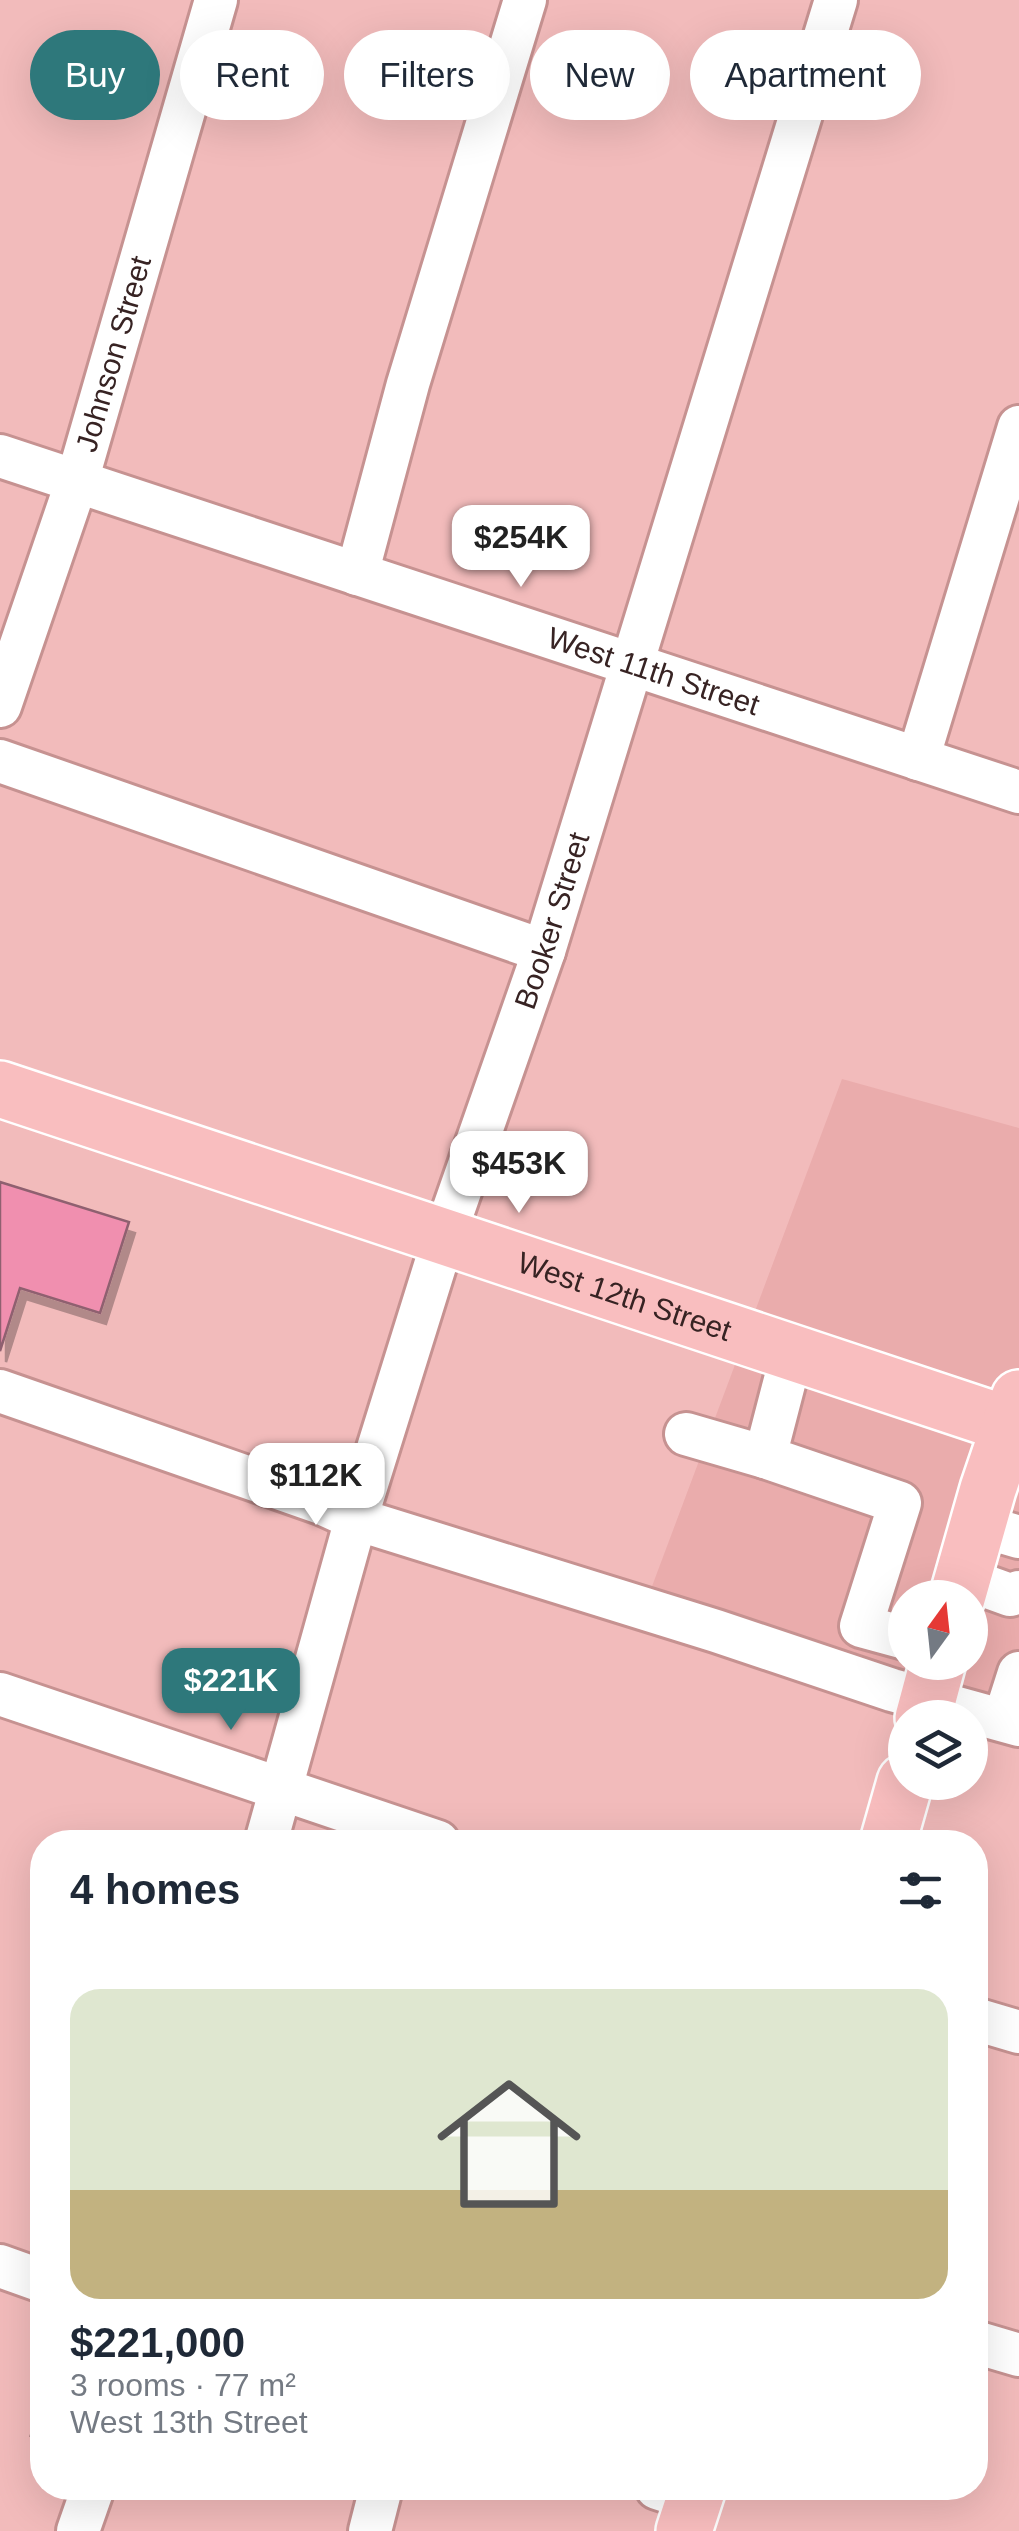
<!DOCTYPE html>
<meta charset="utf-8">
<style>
body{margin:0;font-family:Helvetica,sans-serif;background:#f2f2f3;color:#1f2937;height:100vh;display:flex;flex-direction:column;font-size:38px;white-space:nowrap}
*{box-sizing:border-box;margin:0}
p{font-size:32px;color:#747a83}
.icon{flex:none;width:55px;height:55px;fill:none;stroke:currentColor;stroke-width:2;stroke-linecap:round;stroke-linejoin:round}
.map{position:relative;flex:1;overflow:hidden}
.sheet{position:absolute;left:30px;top:1830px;width:958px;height:670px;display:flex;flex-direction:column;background:#fff;border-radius:40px;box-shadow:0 10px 40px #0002}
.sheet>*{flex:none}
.banner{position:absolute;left:30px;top:30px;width:960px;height:90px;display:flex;gap:20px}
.needle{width:65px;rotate:15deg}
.fabs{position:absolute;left:888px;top:1580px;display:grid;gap:20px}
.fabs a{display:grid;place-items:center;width:100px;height:100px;border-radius:50%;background:#fff;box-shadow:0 10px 40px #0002;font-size:50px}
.price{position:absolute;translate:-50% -85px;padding:0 22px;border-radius:20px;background:#fff;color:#222;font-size:32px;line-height:65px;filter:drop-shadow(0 2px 5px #0008)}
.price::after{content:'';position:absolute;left:50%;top:60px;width:30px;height:22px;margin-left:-15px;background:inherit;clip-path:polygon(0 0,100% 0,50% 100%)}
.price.current{background:#2e787b;color:#fff}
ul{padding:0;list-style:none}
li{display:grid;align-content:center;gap:20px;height:530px;padding:0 40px}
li+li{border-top:2px solid #e0e1e3}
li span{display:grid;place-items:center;height:310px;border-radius:30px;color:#555}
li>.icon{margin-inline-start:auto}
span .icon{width:180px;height:180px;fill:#fffc;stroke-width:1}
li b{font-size:42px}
h2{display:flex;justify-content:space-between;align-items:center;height:120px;padding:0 40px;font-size:42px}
.pill{padding:0 35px;border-radius:45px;background:#fff;box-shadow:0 10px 40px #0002;font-size:35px;line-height:90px}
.pill.current{background:#2e787b;color:#fff}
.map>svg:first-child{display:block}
.built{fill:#eaacac;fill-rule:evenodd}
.building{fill:#f08faf;stroke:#8f616f;stroke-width:2.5;filter:url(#shadow)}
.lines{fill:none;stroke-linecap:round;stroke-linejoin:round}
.minor-casing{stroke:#c69291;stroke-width:48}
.major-casing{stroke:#fff;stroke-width:60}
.path{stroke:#aa8080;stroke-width:6;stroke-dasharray:8 8;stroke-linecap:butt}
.minor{stroke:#fff;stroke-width:42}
.major{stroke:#f9bebf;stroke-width:55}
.labels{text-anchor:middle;stroke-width:8;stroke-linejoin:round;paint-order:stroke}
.street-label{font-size:30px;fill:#372323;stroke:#f2bbbb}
</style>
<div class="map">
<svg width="1019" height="2531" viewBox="0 0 1019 2531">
<defs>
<filter id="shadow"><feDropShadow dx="6" dy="11" stdDeviation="0" flood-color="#0004"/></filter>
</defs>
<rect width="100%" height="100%" fill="#f2bbbb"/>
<path class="built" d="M842 1079 1019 1128V1712L651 1589ZM905 1598H970V1662H905Z"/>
<polygon class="building" points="0,1182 129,1222 100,1313 20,1288 0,1351"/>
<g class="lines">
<g class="minor-casing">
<g id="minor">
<path id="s1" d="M0 456 1019 792"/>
<polyline points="357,574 408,384 525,0"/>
<path id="s2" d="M0 706 77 481 216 0"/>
<polyline points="918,759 1019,427"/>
<polyline points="0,761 544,951"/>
<polyline points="792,1353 765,1457 900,1503 861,1626 905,1638"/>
<polyline points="0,1391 321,1503 356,1519 716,1631 892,1690 1019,1725"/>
<polyline points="686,1434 765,1457"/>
<polyline points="978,1525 1019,1537"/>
<polyline points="963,1578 1010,1595 1019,1592"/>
<polyline points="0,1694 438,1842"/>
<polyline points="1004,1720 1019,1673"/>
<path id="s3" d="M266 1842 356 1519 444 1237 544 951 836 0"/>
<polyline points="975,2019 1019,2032"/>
<polyline points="0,2266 42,2281"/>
<polyline points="975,2342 1019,2355"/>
<polyline points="657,2488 694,2500"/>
<polyline points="78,2531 93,2488"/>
<polyline points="370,2531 381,2488"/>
</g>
</g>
<g class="major-casing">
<g id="major">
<path id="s4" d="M0 1089 1010 1425"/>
<polyline points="957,1598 988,1489 1019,1398"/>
<polyline points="923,1718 938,1662"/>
<polyline points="888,1842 905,1782"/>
<polyline points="684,2531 698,2488"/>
</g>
</g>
<polyline class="path" points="30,2434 42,2438"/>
<use href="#minor" class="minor"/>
<use href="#major" class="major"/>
</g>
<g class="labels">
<g class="street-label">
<text dy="10" stroke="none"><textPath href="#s2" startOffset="370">Johnson Street</textPath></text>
<text dy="10" stroke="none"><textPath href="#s1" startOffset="688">West 11th Street</textPath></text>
<text dy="10" stroke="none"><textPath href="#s3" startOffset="965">Booker Street</textPath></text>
<text dy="10" stroke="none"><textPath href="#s4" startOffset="658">West 12th Street</textPath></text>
</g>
</g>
</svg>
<div class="fabs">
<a><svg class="needle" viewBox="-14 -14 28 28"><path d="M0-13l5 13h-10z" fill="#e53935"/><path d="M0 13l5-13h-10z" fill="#747a83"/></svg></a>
<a><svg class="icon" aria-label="layers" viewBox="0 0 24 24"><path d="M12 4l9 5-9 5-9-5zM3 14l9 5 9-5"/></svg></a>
</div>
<b class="price" style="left:521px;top:590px">$254K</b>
<b class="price" style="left:519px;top:1216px">$453K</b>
<b class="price" style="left:316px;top:1528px">$112K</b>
<b class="price current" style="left:231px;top:1733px">$221K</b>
<div class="banner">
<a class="pill current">Buy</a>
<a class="pill">Rent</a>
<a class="pill">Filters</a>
<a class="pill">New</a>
<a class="pill">Apartment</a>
</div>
<section class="sheet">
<h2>4 homes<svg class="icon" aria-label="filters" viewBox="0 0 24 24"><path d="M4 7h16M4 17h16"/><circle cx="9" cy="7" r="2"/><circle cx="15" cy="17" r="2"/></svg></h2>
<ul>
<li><span style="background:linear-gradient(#dfe7d0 65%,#c2b280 0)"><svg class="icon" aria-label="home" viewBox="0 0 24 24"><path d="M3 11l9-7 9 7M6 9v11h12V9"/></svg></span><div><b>$221,000</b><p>3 rooms · 77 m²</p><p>West 13th Street</p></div></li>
</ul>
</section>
</div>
